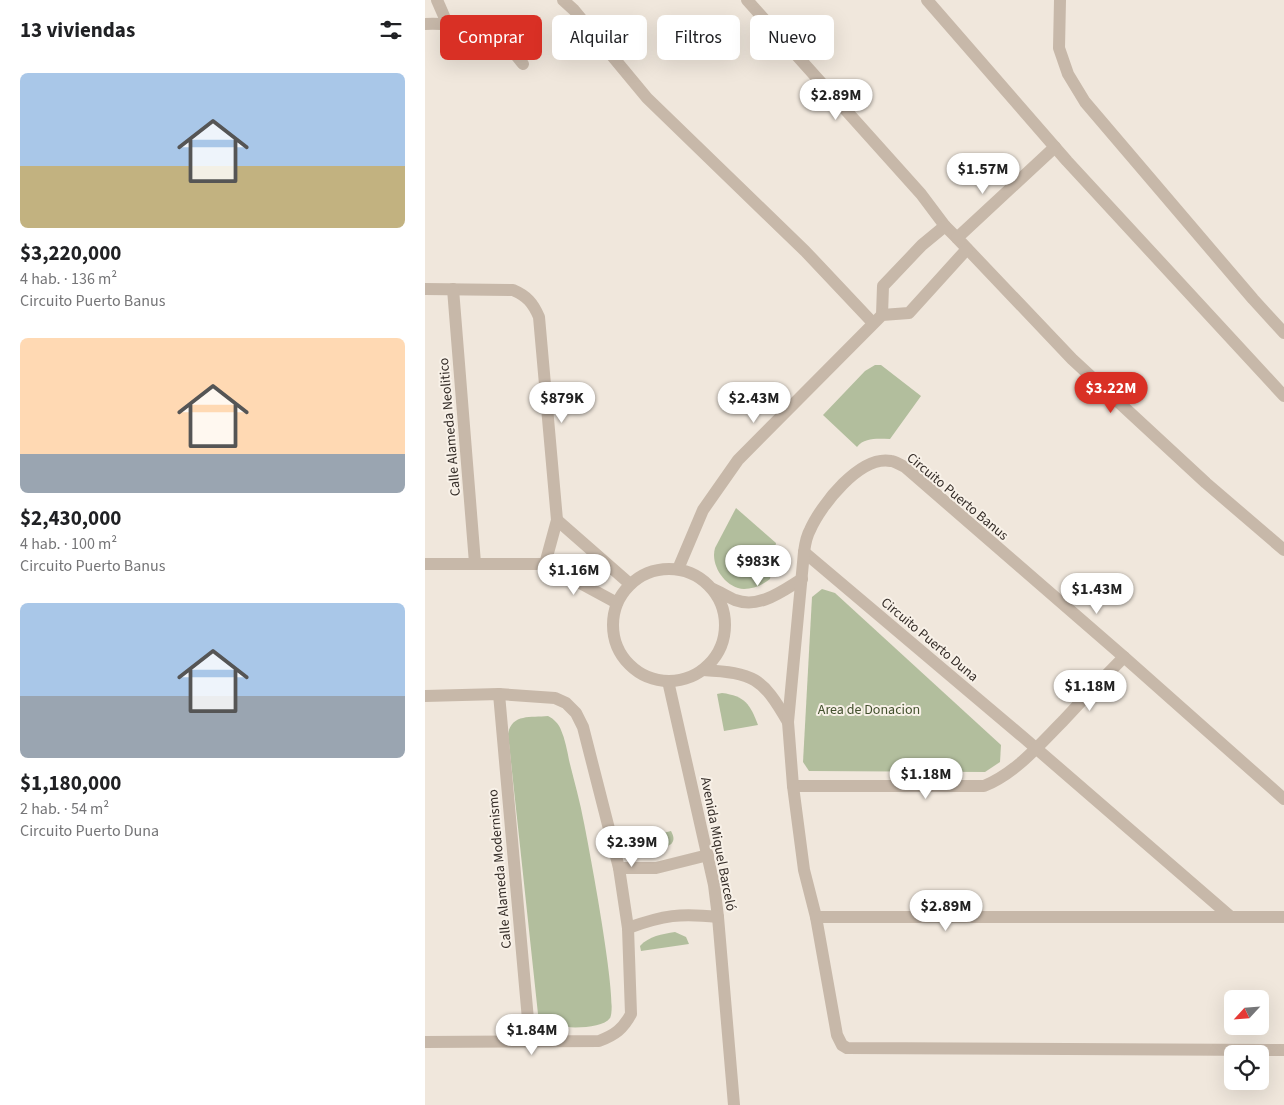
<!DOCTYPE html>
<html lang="es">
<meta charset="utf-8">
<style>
body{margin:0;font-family:"Source Sans 3",sans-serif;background:#f6f6f6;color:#202124;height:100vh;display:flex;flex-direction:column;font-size:19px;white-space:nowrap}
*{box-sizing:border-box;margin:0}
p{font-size:16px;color:#757577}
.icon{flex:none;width:28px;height:28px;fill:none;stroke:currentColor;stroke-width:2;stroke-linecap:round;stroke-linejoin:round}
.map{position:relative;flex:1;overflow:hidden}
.drawer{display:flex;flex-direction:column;background:#fff;width:425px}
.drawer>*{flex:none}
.hud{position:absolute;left:15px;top:15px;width:475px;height:45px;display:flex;gap:10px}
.needle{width:32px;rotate:244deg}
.controls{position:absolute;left:799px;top:990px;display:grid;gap:10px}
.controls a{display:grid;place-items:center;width:45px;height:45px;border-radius:8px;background:#fff;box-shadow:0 5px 20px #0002;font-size:25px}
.price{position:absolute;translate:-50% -42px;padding:0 11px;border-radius:18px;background:#fff;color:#222;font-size:16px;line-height:32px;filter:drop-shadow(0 1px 2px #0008)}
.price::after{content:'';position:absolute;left:50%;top:30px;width:15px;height:11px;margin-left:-8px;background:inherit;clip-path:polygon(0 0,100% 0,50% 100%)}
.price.on{background:#d93025;color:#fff}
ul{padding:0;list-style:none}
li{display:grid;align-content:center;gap:10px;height:265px;padding:0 20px}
li span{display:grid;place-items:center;height:155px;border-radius:8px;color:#555}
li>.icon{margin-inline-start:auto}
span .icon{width:90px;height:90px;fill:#fffc;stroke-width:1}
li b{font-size:21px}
h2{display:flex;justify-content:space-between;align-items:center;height:60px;padding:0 20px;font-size:21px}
.pill{padding:0 18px;border-radius:8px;background:#fff;box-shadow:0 5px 20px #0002;font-size:18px;line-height:45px}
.pill.on{background:#d93025;color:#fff}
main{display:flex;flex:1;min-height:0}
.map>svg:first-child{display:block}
.green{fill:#b2be9d}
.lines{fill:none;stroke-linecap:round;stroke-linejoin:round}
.minor{stroke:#c7b8a9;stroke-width:12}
.labels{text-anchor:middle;stroke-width:4;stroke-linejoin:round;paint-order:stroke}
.street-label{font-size:14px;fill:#352d28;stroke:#f8f1e8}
.park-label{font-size:14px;fill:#43512e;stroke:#f8f1e8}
</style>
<main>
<section class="drawer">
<h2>13 viviendas<svg class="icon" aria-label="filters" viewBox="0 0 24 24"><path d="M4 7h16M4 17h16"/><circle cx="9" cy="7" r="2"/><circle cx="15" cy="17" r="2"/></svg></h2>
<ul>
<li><span style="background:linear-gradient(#a9c7e8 60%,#c2b280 0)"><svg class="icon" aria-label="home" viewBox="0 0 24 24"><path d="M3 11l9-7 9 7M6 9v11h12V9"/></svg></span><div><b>$3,220,000</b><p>4 hab. · 136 m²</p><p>Circuito Puerto Banus</p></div></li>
<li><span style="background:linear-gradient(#ffd9b3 75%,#9aa5b1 0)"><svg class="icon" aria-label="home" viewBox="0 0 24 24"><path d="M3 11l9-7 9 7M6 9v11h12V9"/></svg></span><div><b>$2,430,000</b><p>4 hab. · 100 m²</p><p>Circuito Puerto Banus</p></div></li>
<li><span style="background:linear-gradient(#a9c7e8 60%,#9aa5b1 0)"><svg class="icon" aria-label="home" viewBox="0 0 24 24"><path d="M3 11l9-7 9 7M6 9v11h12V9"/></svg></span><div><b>$1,180,000</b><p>2 hab. · 54 m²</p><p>Circuito Puerto Duna</p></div></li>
</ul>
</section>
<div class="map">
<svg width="859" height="1105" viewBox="0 0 859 1105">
<rect width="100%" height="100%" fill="#f0e7dc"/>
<g class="green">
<path d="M450 365H456L496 396 465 439C453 439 440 437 432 447L398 415 440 371Z"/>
<path d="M311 508 351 543 345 579C338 585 328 589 319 589 300 588 285 565 290 548Z"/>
<polygon points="397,589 410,593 576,745 575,762 560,772 384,771 378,762 387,597"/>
<path d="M297 693C320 696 325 704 333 725L299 731 292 694Z"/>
<path d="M123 716C129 719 134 724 136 730 140 739 142 750 144 760 149 781 155 801 159 823 164 848 194 1005 185 1018 176 1031 133 1028 119 1024L113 1014 83 734C87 713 106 718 123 716Z"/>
<path d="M246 831C248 835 250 839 247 843 244 848 216 855 210 854 204 853 200 848 198 843Z"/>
<path d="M250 932 261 937 264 944 216 951 215 946C224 936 237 934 250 932Z"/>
</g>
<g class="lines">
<g class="minor">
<polyline points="12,0 22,23"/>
<polyline points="138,0 149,10 222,98 380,251 448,323"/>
<polyline points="322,0 496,194 520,226 532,238"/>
<polyline points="502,0 642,161 859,396"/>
<polyline points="635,0 634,48 643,74 660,102 828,299 859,333"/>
<path d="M0 24C27 23 53 27 76 41 84 46 92 56 98 64"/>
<polyline points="630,147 532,238 647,359 781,483 859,550"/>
<path d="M0 289 88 290C102 296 108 303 114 317L132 520 120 564"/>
<polyline points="28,289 50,563"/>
<polyline points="457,315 458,286 497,245 520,226"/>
<polyline points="132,520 205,584"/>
<polyline points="379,552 598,737 806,917"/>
<polyline points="0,564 120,564 192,603"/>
<circle cx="244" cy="625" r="56"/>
<polyline points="253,569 278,510 313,460 457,315 484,313 542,249"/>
<path d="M288 589C295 592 303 597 310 600 335 609 357 591 377 579"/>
<path d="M278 670C329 673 337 677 363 722"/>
<polyline points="243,681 289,885 293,917 309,1105"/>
<polyline points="74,694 105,1042"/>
<path d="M0 696 74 694 130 698 141 703 151 713 158 727 194 868 203 928 206 1014C198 1029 190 1035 174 1041L0 1042"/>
<path d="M368 786H559C591 773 614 745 638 721 658 699 678 678 699 657"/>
<path d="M859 799 699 657 480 467C475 465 470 461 466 461 435 455 396 505 385 530 381 537 380 545 379 552L363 722 368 786 379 870 391 917H859"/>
<polyline points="194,868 231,868 283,855"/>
<polyline points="391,917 412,1035 417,1045 422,1048 859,1050"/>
<path d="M203 928C239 915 255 913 293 917"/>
</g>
</g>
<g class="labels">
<g class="street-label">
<text transform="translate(24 427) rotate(-95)" y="5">Calle Alameda Neolitico</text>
<text transform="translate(533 496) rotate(40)" y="5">Circuito Puerto Banus</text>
<text transform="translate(505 639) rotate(40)" y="5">Circuito Puerto Duna</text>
<text transform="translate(294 844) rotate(79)" y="5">Avenida Miquel Barceló</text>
<text transform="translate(74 869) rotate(-95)" y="5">Calle Alameda Modernismo</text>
</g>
<g class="park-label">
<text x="444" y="714">Area de Donacion</text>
</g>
</g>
</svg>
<div class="controls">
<a><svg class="needle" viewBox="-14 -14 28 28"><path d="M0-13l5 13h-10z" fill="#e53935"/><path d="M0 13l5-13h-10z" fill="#757577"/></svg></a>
<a><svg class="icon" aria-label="locate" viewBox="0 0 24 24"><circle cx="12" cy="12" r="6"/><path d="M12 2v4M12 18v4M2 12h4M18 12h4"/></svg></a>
</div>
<b class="price" style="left:411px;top:121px">$2.89M</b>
<b class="price" style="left:558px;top:195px">$1.57M</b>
<b class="price on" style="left:686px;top:414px">$3.22M</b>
<b class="price" style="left:137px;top:424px">$879K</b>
<b class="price" style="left:329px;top:424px">$2.43M</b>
<b class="price" style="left:333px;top:587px">$983K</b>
<b class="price" style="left:149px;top:596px">$1.16M</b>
<b class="price" style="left:672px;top:615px">$1.43M</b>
<b class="price" style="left:665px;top:712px">$1.18M</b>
<b class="price" style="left:501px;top:800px">$1.18M</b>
<b class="price" style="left:207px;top:868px">$2.39M</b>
<b class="price" style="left:521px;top:932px">$2.89M</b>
<b class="price" style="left:107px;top:1056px">$1.84M</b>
<div class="hud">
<a class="pill on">Comprar</a>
<a class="pill">Alquilar</a>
<a class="pill">Filtros</a>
<a class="pill">Nuevo</a>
</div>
</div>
</main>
